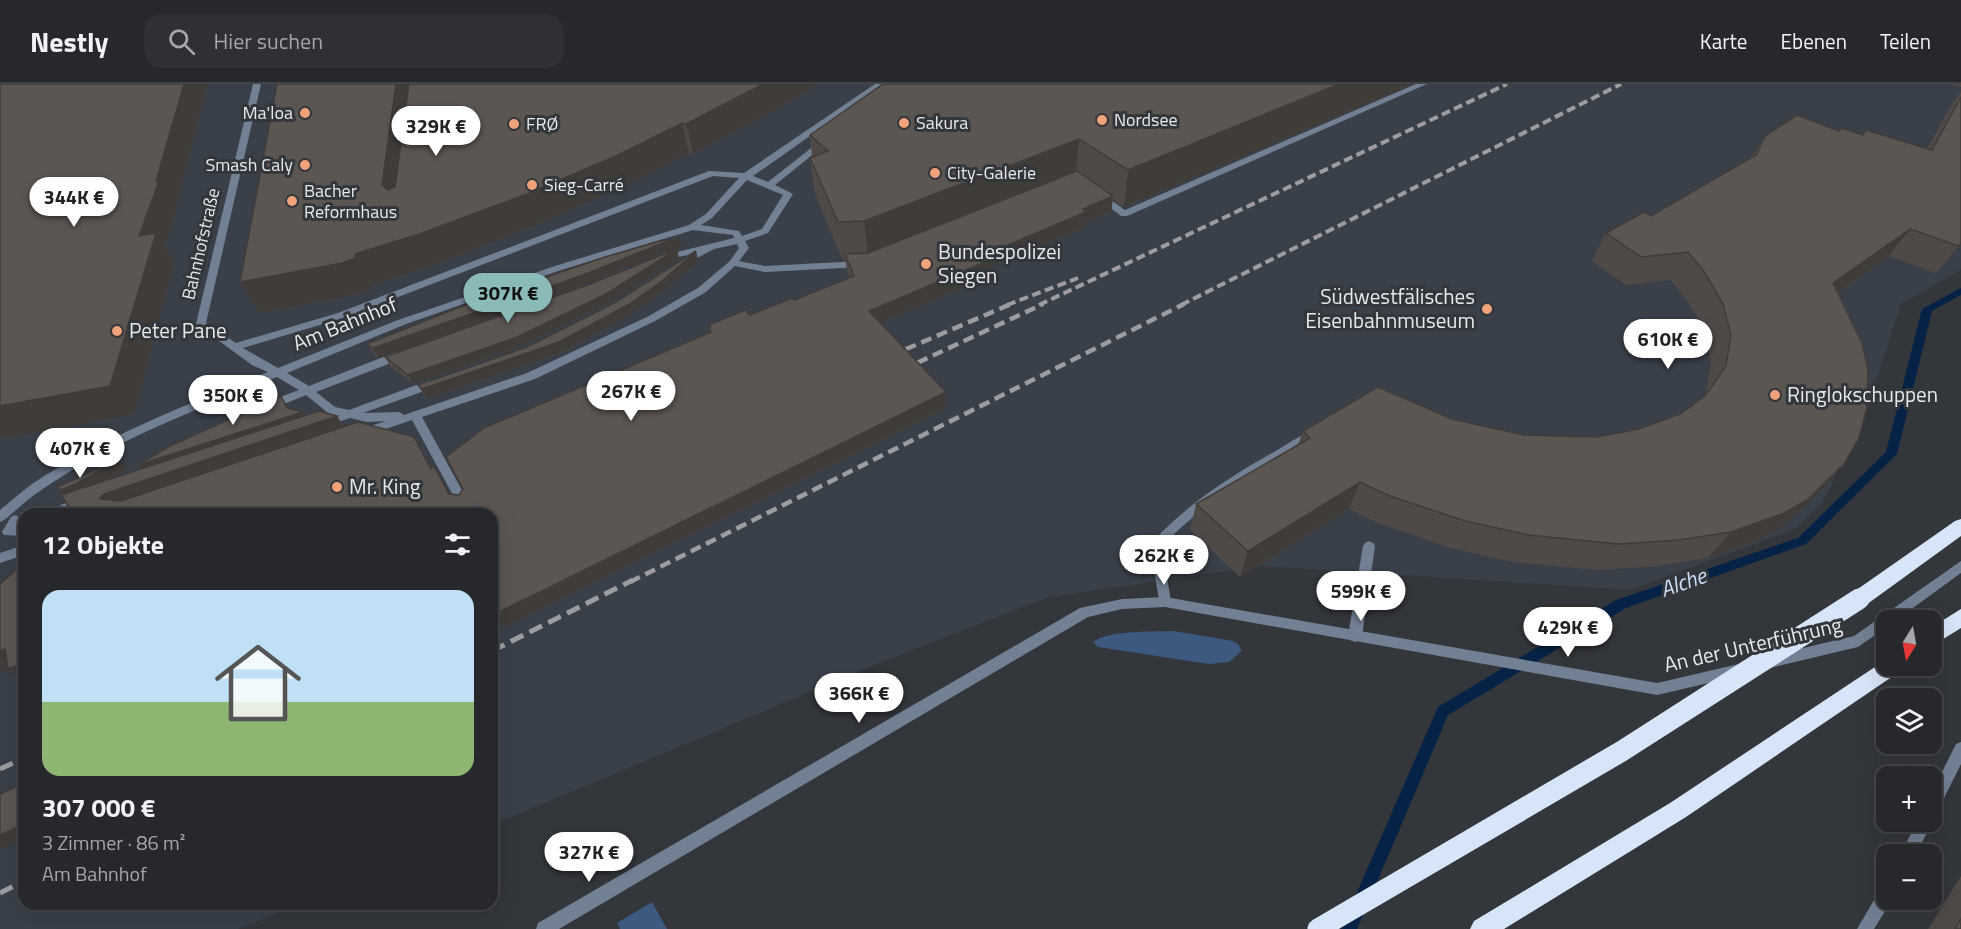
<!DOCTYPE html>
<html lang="de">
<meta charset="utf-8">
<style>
body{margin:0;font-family:"Titillium Web",sans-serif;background:#2e3034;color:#f1f3f6;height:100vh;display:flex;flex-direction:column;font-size:22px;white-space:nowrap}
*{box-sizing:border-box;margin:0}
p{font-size:20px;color:#a4a6a9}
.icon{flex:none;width:33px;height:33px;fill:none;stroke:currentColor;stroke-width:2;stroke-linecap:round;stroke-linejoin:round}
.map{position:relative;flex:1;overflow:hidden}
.panel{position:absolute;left:18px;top:424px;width:480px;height:402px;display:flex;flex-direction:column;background:#26282c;border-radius:18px;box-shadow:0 6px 24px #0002,0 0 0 2px #424448}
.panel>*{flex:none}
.needle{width:39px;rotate:191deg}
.tools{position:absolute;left:1876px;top:526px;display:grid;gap:12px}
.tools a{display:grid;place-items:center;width:66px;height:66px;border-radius:12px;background:#26282c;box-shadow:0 6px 24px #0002,0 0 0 2px #424448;font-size:30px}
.price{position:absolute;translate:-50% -51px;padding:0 14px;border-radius:21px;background:#fff;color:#222;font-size:20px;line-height:39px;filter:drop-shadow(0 2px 3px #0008)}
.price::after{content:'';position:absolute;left:50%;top:36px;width:18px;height:14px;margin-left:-9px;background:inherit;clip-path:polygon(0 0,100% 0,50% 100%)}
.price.on{background:#8bbbb9;color:#111}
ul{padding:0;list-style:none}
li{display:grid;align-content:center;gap:12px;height:318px;padding:0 24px}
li+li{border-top:2px solid #424448}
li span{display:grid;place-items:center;height:186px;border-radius:18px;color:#555}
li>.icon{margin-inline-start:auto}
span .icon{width:108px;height:108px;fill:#fffc;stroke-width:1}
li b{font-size:26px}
h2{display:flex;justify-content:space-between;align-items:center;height:72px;padding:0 24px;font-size:26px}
header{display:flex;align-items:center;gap:36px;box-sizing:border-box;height:84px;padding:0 30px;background:#26282c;border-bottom:2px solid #424448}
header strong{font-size:28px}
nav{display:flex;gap:33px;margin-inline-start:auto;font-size:21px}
.search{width:420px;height:54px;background:#2e3034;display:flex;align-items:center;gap:15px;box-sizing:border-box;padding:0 21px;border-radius:18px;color:#a4a6a9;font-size:22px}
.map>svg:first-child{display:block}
.built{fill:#3a404a}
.green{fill:#3d5980}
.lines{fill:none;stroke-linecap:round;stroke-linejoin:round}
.stream{fill:#062246;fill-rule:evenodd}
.lane{fill:#728094;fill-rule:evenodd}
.street{fill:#728094;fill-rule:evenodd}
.highway{fill:#d7e5f8;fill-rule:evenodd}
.rail-far2{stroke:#9b9da1;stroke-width:4;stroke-dasharray:9 4.5;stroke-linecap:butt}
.rail-far1{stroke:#9b9da1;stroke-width:4.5;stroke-dasharray:11 6;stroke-linecap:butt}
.rail{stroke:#9b9da1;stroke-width:5;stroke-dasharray:14 7;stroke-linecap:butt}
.highway-bridge{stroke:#d7e5f8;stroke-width:21}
.wall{fill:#4f4a47}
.shaded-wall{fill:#403c3a}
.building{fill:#5c5653;stroke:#403c3a;stroke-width:1.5}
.poi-dot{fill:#f0a27a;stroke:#33363b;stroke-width:2}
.labels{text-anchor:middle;stroke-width:6;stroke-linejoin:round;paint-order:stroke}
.far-poi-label{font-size:18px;fill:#e6e8eb;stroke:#33363b;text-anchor:start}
.far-street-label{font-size:18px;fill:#e6e8eb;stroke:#33363b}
.poi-label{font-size:21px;fill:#e6e8eb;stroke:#33363b;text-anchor:start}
.street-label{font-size:21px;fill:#e6e8eb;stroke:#33363b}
.water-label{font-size:22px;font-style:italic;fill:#caddf8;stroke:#33363b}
</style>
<header>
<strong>Nestly</strong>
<div class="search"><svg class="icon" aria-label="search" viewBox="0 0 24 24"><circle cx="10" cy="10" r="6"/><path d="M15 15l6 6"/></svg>Hier suchen</div>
<nav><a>Karte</a><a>Ebenen</a><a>Teilen</a></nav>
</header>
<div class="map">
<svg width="1961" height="845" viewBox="0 0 1961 845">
<rect width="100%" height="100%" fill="#33363b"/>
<polygon class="built" points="0,0 1961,0 1961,186 1901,220 1866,327 1823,419 1793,446 1630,506 1262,482 1049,513 889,575 492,741 492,430 24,430 24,820 299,821 238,845 0,845"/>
<g class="green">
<path d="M1173 547 1233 557 1238 560 1242 567 1229 578 1209 580 1098 563 1093 558C1109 546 1152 548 1173 547Z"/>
<polygon points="652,818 667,845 620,845 617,839"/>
</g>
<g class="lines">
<polygon class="stream" points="1961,204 1961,211 1932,227 1897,370 1806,460 1626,524 1448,631 1357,845 1341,845 1438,623 1616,516 1798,454 1886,368 1922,225"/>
<g class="lane">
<polygon points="1416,0 1427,0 1127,132 1121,132 1095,112 1097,110 1103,110 1125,126"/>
<polygon points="733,176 765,182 861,177 866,180 861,183 765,188 730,181 728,179"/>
<path d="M1311 348 1317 352 1315 355C1260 386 1206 416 1162 462L1171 518 1170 522 1165 523 1160 522 1150 461 1152 458C1188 420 1229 393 1274 368 1286 361 1298 352 1311 348Z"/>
<polygon points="1369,457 1373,459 1375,462 1362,552 1360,556 1355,558 1350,556 1348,552 1363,462 1365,459"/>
</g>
<g class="street">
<path d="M253 0H261L206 239 236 259 338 229 709 87 744 89 875 0H884L753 92 768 98 820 57 827 59 775 101 793 110 768 149 745 157 749 164 736 181 706 208 655 237 535 295 422 333 470 421 468 424H460L412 336 365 352 361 351 359 348 361 345 386 337 367 338 350 334 324 343 320 342 318 339 320 336 335 331 328 329 306 311 272 325H264L262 322 264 319 299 306 277 293C196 326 112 357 40 407 27 415 16 427 4 436L0 438V426C10 418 21 408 32 400 105 352 187 321 268 288L252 281 196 240ZM713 92 739 94 706 130 689 141 555 182 398 236 278 284 243 264 346 233ZM747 96 783 111 762 145 742 152 739 147 701 141 712 134ZM693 146 733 151 734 154 661 172V176L689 171 679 178 684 181 714 165 737 160 739 164 730 177 698 204 647 233 527 289 404 331 399 328 363 329 438 302 439 299 438 296H430L349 326 335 323 316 308 404 274 405 271 404 268H396L309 302 287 289 406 240 561 186Z"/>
<polygon points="83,412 87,414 89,417 87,420 61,430 44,430 46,427"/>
<polygon points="15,431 19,433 21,436 17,443 24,442 24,452 4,451 2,448 11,433"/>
<polygon points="24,461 24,471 0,479 0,469"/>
<polygon points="1961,477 1961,489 1895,537 1887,537 1887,543 1858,563 1770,584 1765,582 1763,578 1765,574 1770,572 1854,552"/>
<polygon points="1165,513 1657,599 1739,580 1744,582 1746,586 1744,590 1739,592 1657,611 1165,523 1122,525 1088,533 559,845 536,845 538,839 1080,524 1122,515"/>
<polygon points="1961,658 1961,680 1937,728 1932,730 1932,708 1956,660"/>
<polygon points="1932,737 1932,738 1916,771 1900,771 1917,738"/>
<polygon points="1887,802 1887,816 1892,816 1874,845 1857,845 1881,804"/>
</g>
<g class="highway">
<polygon points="1961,435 1961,452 1866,521 1859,523 1852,521 1849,515 1852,509 1955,437"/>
<polygon points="1961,525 1961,544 1932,562 1932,543"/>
<polygon points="1887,575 1887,582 1902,582 1899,588 1686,733 1504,845 1470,845 1474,837 1670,719"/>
</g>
<g class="rail-far2">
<polyline points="1007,221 1078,194"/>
<polyline points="1039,221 1507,0"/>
<polyline points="1181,221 1621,0"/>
</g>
<g class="rail-far1">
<polyline points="890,272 1011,220"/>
<polyline points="902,286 1043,220"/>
<polyline points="630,498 1184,220"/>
</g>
<g class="rail">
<polyline points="492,567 633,496"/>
<polyline points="0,685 24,674"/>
<polyline points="0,809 24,797"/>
</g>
<polyline class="highway-bridge" points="1318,845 1622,667 1859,515"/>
</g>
<g class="wall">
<polygon points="277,0 819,0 775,26 693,70 689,69 625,102 538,140 434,181 372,201 372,205 359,210 260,229 240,198"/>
<polygon points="1413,0 1124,123 1113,115 1111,128 1085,139 1085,143 983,187 983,195 880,239 946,324 503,544 492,430 64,410 118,376 127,385 107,396 142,385 289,324 305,332 337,332 344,343 422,368 431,384 450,410 459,411 710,248 709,241 750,231 794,216 850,194 847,186 845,175 842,175 815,110 810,74 812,73 810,51"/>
<polygon points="1950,0 1961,0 1961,3"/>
<polygon points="1961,8 1961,158 1959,162 1936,189 1889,172 1838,209 1844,380 1820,407 1783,442 1760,455 1708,474 1658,482 1598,486 1513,478 1451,464 1378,439 1349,425 1240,493 1190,446 1196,420 1298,361 1303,347 1452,335 1524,351 1597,353 1638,345 1680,330 1703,313 1706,309 1711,278 1705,247 1687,216 1671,196 1625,201 1592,177 1606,149 1651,132 1751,74 1765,52 1838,47 1863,50 1866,46 1927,65 1952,20"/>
<polygon points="679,155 682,164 665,168 586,200 379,274 373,269 367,260"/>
<polygon points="677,165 679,175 609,219 521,262 414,300 390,282 385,273 593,199"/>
<polygon points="696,167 698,177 665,206 631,230 563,268 427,315 423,310 418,301 527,263 616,218"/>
<polygon points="1961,792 1961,845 1928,845"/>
</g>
<g class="shaded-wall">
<polygon points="184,0 208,0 176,122 177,124 165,163 175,177 134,330 0,355 0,322 139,152"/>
<polygon points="396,0 413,0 397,132 382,101"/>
<polygon points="763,0 819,0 775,26 693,70 686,40"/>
<polygon points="1339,0 1413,0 1124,123 1128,86"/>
<polygon points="682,39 689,69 625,102 538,140 434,181 372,201 372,205 359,210 260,229 240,198 355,170"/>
<polygon points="1079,55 1076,91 868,174 864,137"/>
<polygon points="1113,112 1111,128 1085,139 1085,143 983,187 983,195 871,243 869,227 977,174 1083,125"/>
<polygon points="1910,145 1889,172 1812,227 1833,199"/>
<polygon points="679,155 682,164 665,168 586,200 379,274 373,264 663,159"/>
<polygon points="677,165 679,175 609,219 521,262 414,300 408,291"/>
<polygon points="696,167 698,177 665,206 631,230 563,268 427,315 422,305 559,258"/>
<polygon points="946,308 946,324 503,544 495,530"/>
<polygon points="281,312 293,331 303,328 309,337 146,390 138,381 287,324"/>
<polygon points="337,332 347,348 118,425 100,415 104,410"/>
<polygon points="118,376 127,385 85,409 69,415 60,406"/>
<polygon points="1844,380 1820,407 1783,442 1760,455 1708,474 1731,448"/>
<polygon points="1360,398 1349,425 1240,493 1248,467"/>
<polygon points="5,565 24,578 24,597 9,586 0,589 0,567"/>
<polygon points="24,740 24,753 0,765 0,751"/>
</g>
<g class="building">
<polygon points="0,0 184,0 156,97 159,97 139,152 156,149 110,302 0,322"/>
<polygon points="277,0 396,0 382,101 388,106 395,103 409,0 763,0 686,40 682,39 616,72 527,110 419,150 355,170 355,174 342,179 240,198"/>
<polygon points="883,0 1339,0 1128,86 1079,55 864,137 838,138 810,74 828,67 810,51"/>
<polygon points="1961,13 1961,158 1959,162 1910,145 1833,199 1862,259 1868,286 1867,323 1859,354 1844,380 1807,416 1784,429 1731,448 1679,456 1618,460 1529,451 1465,437 1390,412 1360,398 1248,467 1196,420 1310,354 1303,347 1378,303 1452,335 1524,351 1597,353 1638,345 1680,330 1705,312 1726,282 1731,251 1723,220 1705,189 1688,168 1641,173 1606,149 1644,128 1651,132 1756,71 1765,52 1797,31 1839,47 1841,44 1863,51 1866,46 1932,66"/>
<polygon points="1077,87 1113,112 1083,125 1086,128 977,174 983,179 869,227 946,308 495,530 492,525 492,430 73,430 61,411 319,327 337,332 104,410 100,415 121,417 358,338 414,353 431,385 434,382 449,410 459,411 463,405 446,373 484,344 711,248 709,241 745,226 750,231 792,214 794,216 854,192 845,170 868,169"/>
<polygon points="679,155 663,159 583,191 373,264 367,260 470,219 605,173 660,157"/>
<polygon points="677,165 606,210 517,253 408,291 385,273 593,199"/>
<polygon points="696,167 662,197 628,221 559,258 422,305 418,301 527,263 616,218"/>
<polygon points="281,312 287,324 303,328 138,381 170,362"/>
<polygon points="118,376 76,400 60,406 57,403"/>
<polygon points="24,479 24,578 8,585 5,565 0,567 0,500"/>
<polygon points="24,699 24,740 0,751 0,710"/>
<polygon points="1961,834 1961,845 1955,845"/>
</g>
<g class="poi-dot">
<circle cx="305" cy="29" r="6"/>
<circle cx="1102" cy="36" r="6"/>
<circle cx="904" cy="39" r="6"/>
<circle cx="514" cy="40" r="6"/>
<circle cx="305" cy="81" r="6"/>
<circle cx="935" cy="89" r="6"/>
<circle cx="532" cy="101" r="6"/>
<circle cx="292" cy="117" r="6"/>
<circle cx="926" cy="180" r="6"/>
<circle cx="1487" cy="225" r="6"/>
<circle cx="117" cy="247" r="6"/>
<circle cx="1775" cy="311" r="6"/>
<circle cx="337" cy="403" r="6"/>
</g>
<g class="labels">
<g class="far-poi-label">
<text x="293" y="35" text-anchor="end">Ma'loa</text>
<text x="1114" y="42">Nordsee</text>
<text x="916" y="45">Sakura</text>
<text x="526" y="46">FRØ</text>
<text x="293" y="87" text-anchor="end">Smash Caly</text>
<text x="947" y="95">City-Galerie</text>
<text x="544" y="107">Sieg-Carré</text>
<text x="304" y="113">Bacher<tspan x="304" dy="21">Reformhaus</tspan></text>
</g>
<g class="far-street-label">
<text transform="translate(201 160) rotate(-77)" y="6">Bahnhofstraße</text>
</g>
<g class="poi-label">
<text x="938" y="175">Bundespolizei<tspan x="938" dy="24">Siegen</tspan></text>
<text x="1475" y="220" text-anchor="end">Südwestfälisches<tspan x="1475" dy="24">Eisenbahnmuseum</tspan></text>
<text x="129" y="254">Peter Pane</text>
<text x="1787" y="318">Ringlokschuppen</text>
<text x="349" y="410">Mr. King</text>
</g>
<g class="street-label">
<text transform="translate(345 240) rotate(-22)" y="7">Am Bahnhof</text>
<text transform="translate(1753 561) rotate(-13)" y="7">An der Unterführung</text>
</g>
<g class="water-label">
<text transform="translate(1683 498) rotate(-19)" y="8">Alche</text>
</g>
</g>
</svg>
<div class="tools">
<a><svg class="needle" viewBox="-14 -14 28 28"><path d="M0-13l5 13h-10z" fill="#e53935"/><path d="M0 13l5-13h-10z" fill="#a4a6a9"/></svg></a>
<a><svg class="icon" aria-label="layers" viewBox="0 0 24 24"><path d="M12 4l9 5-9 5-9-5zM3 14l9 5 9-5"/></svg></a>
<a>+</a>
<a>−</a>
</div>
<b class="price" style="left:436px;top:73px">329K €</b>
<b class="price" style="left:74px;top:144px">344K €</b>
<b class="price on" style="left:508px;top:240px">307K €</b>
<b class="price" style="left:1668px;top:286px">610K €</b>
<b class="price" style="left:631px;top:338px">267K €</b>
<b class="price" style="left:233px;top:342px">350K €</b>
<b class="price" style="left:80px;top:395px">407K €</b>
<b class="price" style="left:1164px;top:502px">262K €</b>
<b class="price" style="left:1361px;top:538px">599K €</b>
<b class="price" style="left:1568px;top:574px">429K €</b>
<b class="price" style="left:859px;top:640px">366K €</b>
<b class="price" style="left:589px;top:799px">327K €</b>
<section class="panel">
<h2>12 Objekte<svg class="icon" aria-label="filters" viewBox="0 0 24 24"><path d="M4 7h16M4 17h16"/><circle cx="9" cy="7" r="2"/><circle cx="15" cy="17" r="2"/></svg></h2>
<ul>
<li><span style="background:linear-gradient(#bfe0f5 60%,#8fb573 0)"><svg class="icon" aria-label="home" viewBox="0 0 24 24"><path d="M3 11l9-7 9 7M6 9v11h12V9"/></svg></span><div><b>307 000 €</b><p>3 Zimmer · 86 m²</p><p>Am Bahnhof</p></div></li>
</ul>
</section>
</div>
